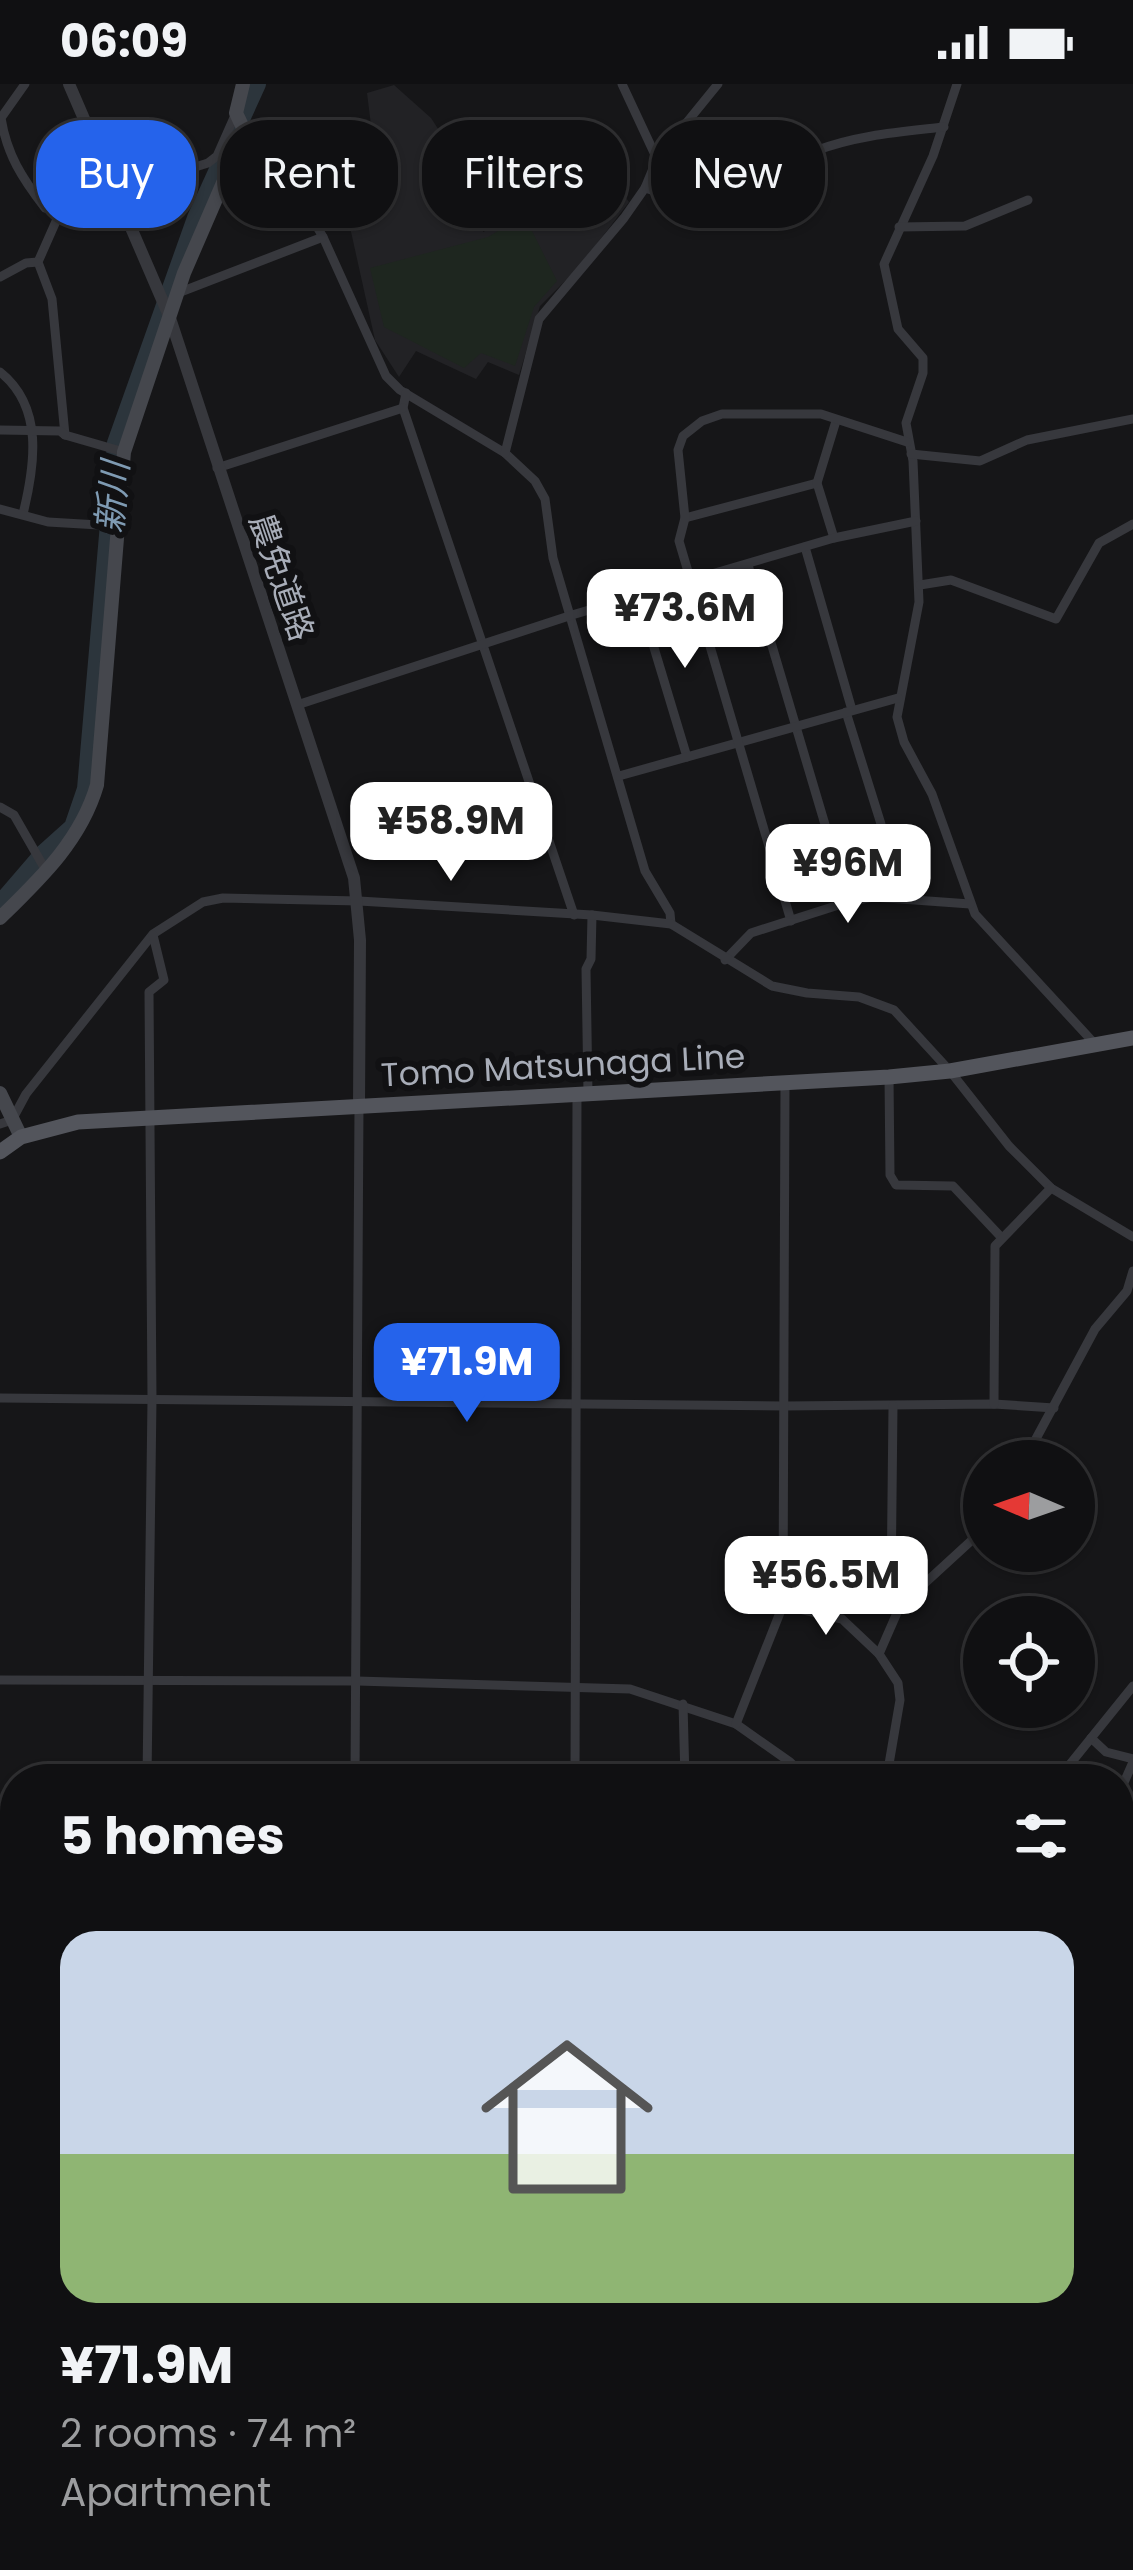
<!DOCTYPE html>
<meta charset="utf-8">
<style>
body{margin:0;font-family:Poppins,"Noto Sans JP",sans-serif;background:#1e1e20;color:#f1f3f6;height:100vh;display:flex;flex-direction:column;font-size:45px;white-space:nowrap}
*{box-sizing:border-box;margin:0}
p{font-size:39px;color:#9c9d9f}
.icon{flex:none;width:66px;height:66px;fill:none;stroke:currentColor;stroke-width:2;stroke-linecap:round;stroke-linejoin:round}
.map{position:relative;flex:1;overflow:hidden}
.details{position:absolute;left:0px;top:1680px;width:1134px;height:807px;display:flex;flex-direction:column;background:#101012;border-radius:48px 48px 0 0;box-shadow:0 3px 9px #0004,0 0 0 3px #303032}
.details>*{flex:none}
.top-card{position:absolute;left:36px;top:36px;width:1062px;height:108px;display:flex;gap:24px}
.needle{width:78px;rotate:272deg}
.buttons{position:absolute;left:963px;top:1356px;display:grid;gap:24px}
.buttons a{display:grid;place-items:center;width:132px;height:132px;border-radius:50%;background:#101012;box-shadow:0 3px 9px #0004,0 0 0 3px #303032;font-size:60px}
.price{position:absolute;translate:-50% -102px;padding:0 27px;border-radius:24px;background:#fff;color:#222;font-size:39px;line-height:78px;filter:drop-shadow(0 3px 6px #0008)}
.price::after{content:'';position:absolute;left:50%;top:72px;width:36px;height:27px;margin-left:-18px;background:inherit;clip-path:polygon(0 0,100% 0,50% 100%)}
.price.on{background:#2563eb;color:#fff}
ul{padding:0;list-style:none}
li{display:grid;align-content:center;gap:24px;height:636px;padding:0 60px}
li span{display:grid;place-items:center;height:372px;border-radius:36px;color:#555}
li>.icon{margin-inline-start:auto}
span .icon{width:216px;height:216px;fill:#fffc;stroke-width:1}
li b{font-size:51px}
h2{display:flex;justify-content:space-between;align-items:center;height:144px;padding:0 60px;font-size:51px}
.chip{padding:0 42px;border-radius:48px;background:#101012;box-shadow:0 3px 9px #0004,0 0 0 3px #303032;font-size:42px;line-height:108px}
.chip.on{background:#2563eb;color:#fff}
.status{display:flex;justify-content:space-between;align-items:center;height:84px;padding:0 60px;background:#101012;direction:ltr}
.status svg{height:33px;fill:currentColor}
.map>svg:first-child{display:block}
.built{fill:#222225}
.green{fill:#1e261f}
.water{fill:#2c353c}
.lines{fill:none;stroke-linecap:round;stroke-linejoin:round}
.river{stroke:#2c353c;stroke-width:18}
.minor{stroke:#37383d;stroke-width:9}
.tertiary{stroke:#37383d;stroke-width:12}
.secondary{stroke:#45474d;stroke-width:14}
.primary{stroke:#53555c;stroke-width:15}
.labels{text-anchor:middle;stroke-width:12;stroke-linejoin:round;paint-order:stroke}
.street-label{font-size:33px;fill:#a8adb8;stroke:#111113}
.water-label{font-size:36px;font-style:italic;fill:#7f9bb3;stroke:#111113}
</style>
<div class="status"><b>06:09</b><svg viewBox="0 0 49 12"><path d="M0 12V9h3v3zM5 12V6h3v6zM10 12V3h3v9zM15 12V0h3v12zM26 1h20v11H26zM47 4h2v5h-2z"/></svg></div>
<div class="map">
<svg width="1133" height="2486" viewBox="0 0 1133 2486">
<rect width="100%" height="100%" fill="#161618"/>
<polygon class="built" points="394,1 431,34 444,54 465,103 481,123 483,148 547,117 572,117 619,104 629,118 579,183 540,222 519,291 488,278 476,295 416,267 399,293 375,256 346,125 323,52 371,41 367,9"/>
<polygon class="green" points="524,131 557,197 534,223 515,282 481,269 464,284 384,243 370,184 488,153"/>
<polygon class="water" points="1119,1881 1133,1886 1133,2486 196,2486 173,2472 1119,2472"/>
<g class="lines">
<polyline class="river" points="0,820 44,769 73,743 86,705 116,359 196,134 257,0"/>
<g class="minor">
<path d="M25 0 1 34C7 71 22 94 45 124L61 126"/>
<polyline points="622,0 657,75"/>
<polyline points="957,0 933,72 884,180 898,245 923,274 923,289 906,339 913,377 919,518 897,633 904,658 932,710 975,830 1094,959"/>
<polyline points="245,48 263,51 323,153 386,292 400,306 505,369 535,397 545,415 553,474 645,787 670,829 671,840"/>
<path d="M645 104 708 124C747 110 777 81 815 67 857 51 900 48 944 43"/>
<polyline points="114,106 61,126 38,178 52,215 65,351 124,368"/>
<polyline points="116,108 208,79 217,72 236,29"/>
<polyline points="899,143 965,142 1028,116"/>
<polyline points="0,193 26,179 38,178"/>
<polyline points="178,209 323,153"/>
<path d="M0 288C44 323 35 381 23 430"/>
<polyline points="406,309 403,324 574,831"/>
<polyline points="0,346 60,347 65,351"/>
<polyline points="505,369 539,235 624,134 645,104 657,75 718,0"/>
<polyline points="911,370 980,377 1027,356 1133,335"/>
<polyline points="217,384 403,324"/>
<polyline points="0,425 48,438 116,442"/>
<polyline points="685,434 817,399"/>
<polyline points="834,454 817,399 836,337"/>
<polyline points="805,463 852,626"/>
<polyline points="748,481 848,818"/>
<polyline points="920,501 951,496 1056,535 1099,459 1133,440"/>
<polyline points="639,514 687,673"/>
<polyline points="297,621 572,531 834,454 916,437"/>
<polyline points="846,628 881,740 873,813"/>
<polyline points="619,692 898,614"/>
<polyline points="0,723 14,731 45,785"/>
<polyline points="791,837 679,457 685,434 678,366 683,352 702,337 722,330 821,330 907,358"/>
<polyline points="725,876 751,849 848,818 873,813 970,820"/>
<polyline points="889,993 890,1091 896,1101 953,1102 1001,1153"/>
<polyline points="588,1010 586,885 591,875 592,831"/>
<polyline points="0,1040 12,1036 26,1010 153,850 203,818 223,814 359,817 592,831 671,840 772,902 807,909 859,913 894,926 950,987 1009,1062 1051,1104 1133,1153"/>
<polyline points="0,1314 784,1322 994,1320 1054,1324"/>
<polyline points="994,1320 995,1162 1051,1104"/>
<polyline points="893,1322 891,1508 900,1522"/>
<polyline points="1024,1377 1095,1245 1127,1207 1133,1187"/>
<polyline points="783,1521 842,1535 879,1570 898,1599 900,1616 889,1680 880,1695"/>
<polyline points="879,1570 900,1522 984,1445"/>
<polyline points="0,1596 357,1597 630,1605 736,1640 790,1678 807,1695"/>
<polyline points="683,1620 685,1695"/>
<polyline points="736,1640 783,1521 785,999"/>
<polyline points="1091,1654 1106,1668 1133,1675"/>
<polyline points="147,1695 152,1315 149,908 164,896 153,851"/>
<polyline points="355,1695 359,1022"/>
<polyline points="575,1695 577,1011"/>
<polyline points="1058,1695 1133,1602"/>
<polyline points="1119,1710 1133,1678"/>
<polyline points="0,1784 15,1787"/>
<polyline points="0,1841 15,1844"/>
<polyline points="1119,1844 1133,1815"/>
<polyline points="1119,1852 1133,1857"/>
<polyline points="70,2486 79,2472"/>
</g>
<polyline class="tertiary" points="69,0 170,234 354,794 360,856 359,1022"/>
<g class="secondary">
<path d="M0 834C41 794 81 756 97 701L124 368 184 189 245 48 236 29 243 0"/>
<polyline points="0,1009 21,1053"/>
</g>
<polyline class="primary" points="0,1068 21,1053 78,1038 889,993 950,987 1133,954"/>
</g>
<g class="labels">
<g class="street-label">
<text transform="translate(282 493) rotate(71)" y="12">農免道路</text>
<text transform="translate(563 981) rotate(-3)" y="12">Tomo Matsunaga Line</text>
</g>
<g class="water-label">
<text transform="translate(112 413) rotate(-85)" y="13">新川</text>
</g>
</g>
</svg>
<div class="buttons">
<a><svg class="needle" viewBox="-14 -14 28 28"><path d="M0-13l5 13h-10z" fill="#e53935"/><path d="M0 13l5-13h-10z" fill="#9c9d9f"/></svg></a>
<a><svg class="icon" aria-label="locate" viewBox="0 0 24 24"><circle cx="12" cy="12" r="6"/><path d="M12 2v4M12 18v4M2 12h4M18 12h4"/></svg></a>
</div>
<b class="price" style="left:685px;top:587px">¥73.6M</b>
<b class="price" style="left:451px;top:800px">¥58.9M</b>
<b class="price" style="left:848px;top:842px">¥96M</b>
<b class="price on" style="left:467px;top:1341px">¥71.9M</b>
<b class="price" style="left:826px;top:1554px">¥56.5M</b>
<div class="top-card">
<a class="chip on">Buy</a>
<a class="chip">Rent</a>
<a class="chip">Filters</a>
<a class="chip">New</a>
</div>
<section class="details">
<h2>5 homes<svg class="icon" aria-label="filters" viewBox="0 0 24 24"><path d="M4 7h16M4 17h16"/><circle cx="9" cy="7" r="2"/><circle cx="15" cy="17" r="2"/></svg></h2>
<ul>
<li><span style="background:linear-gradient(#c9d6e8 60%,#8fb573 0)"><svg class="icon" aria-label="home" viewBox="0 0 24 24"><path d="M3 11l9-7 9 7M6 9v11h12V9"/></svg></span><div><b>¥71.9M</b><p>2 rooms · 74 m²</p><p>Apartment</p></div></li>
</ul>
</section>
</div>
